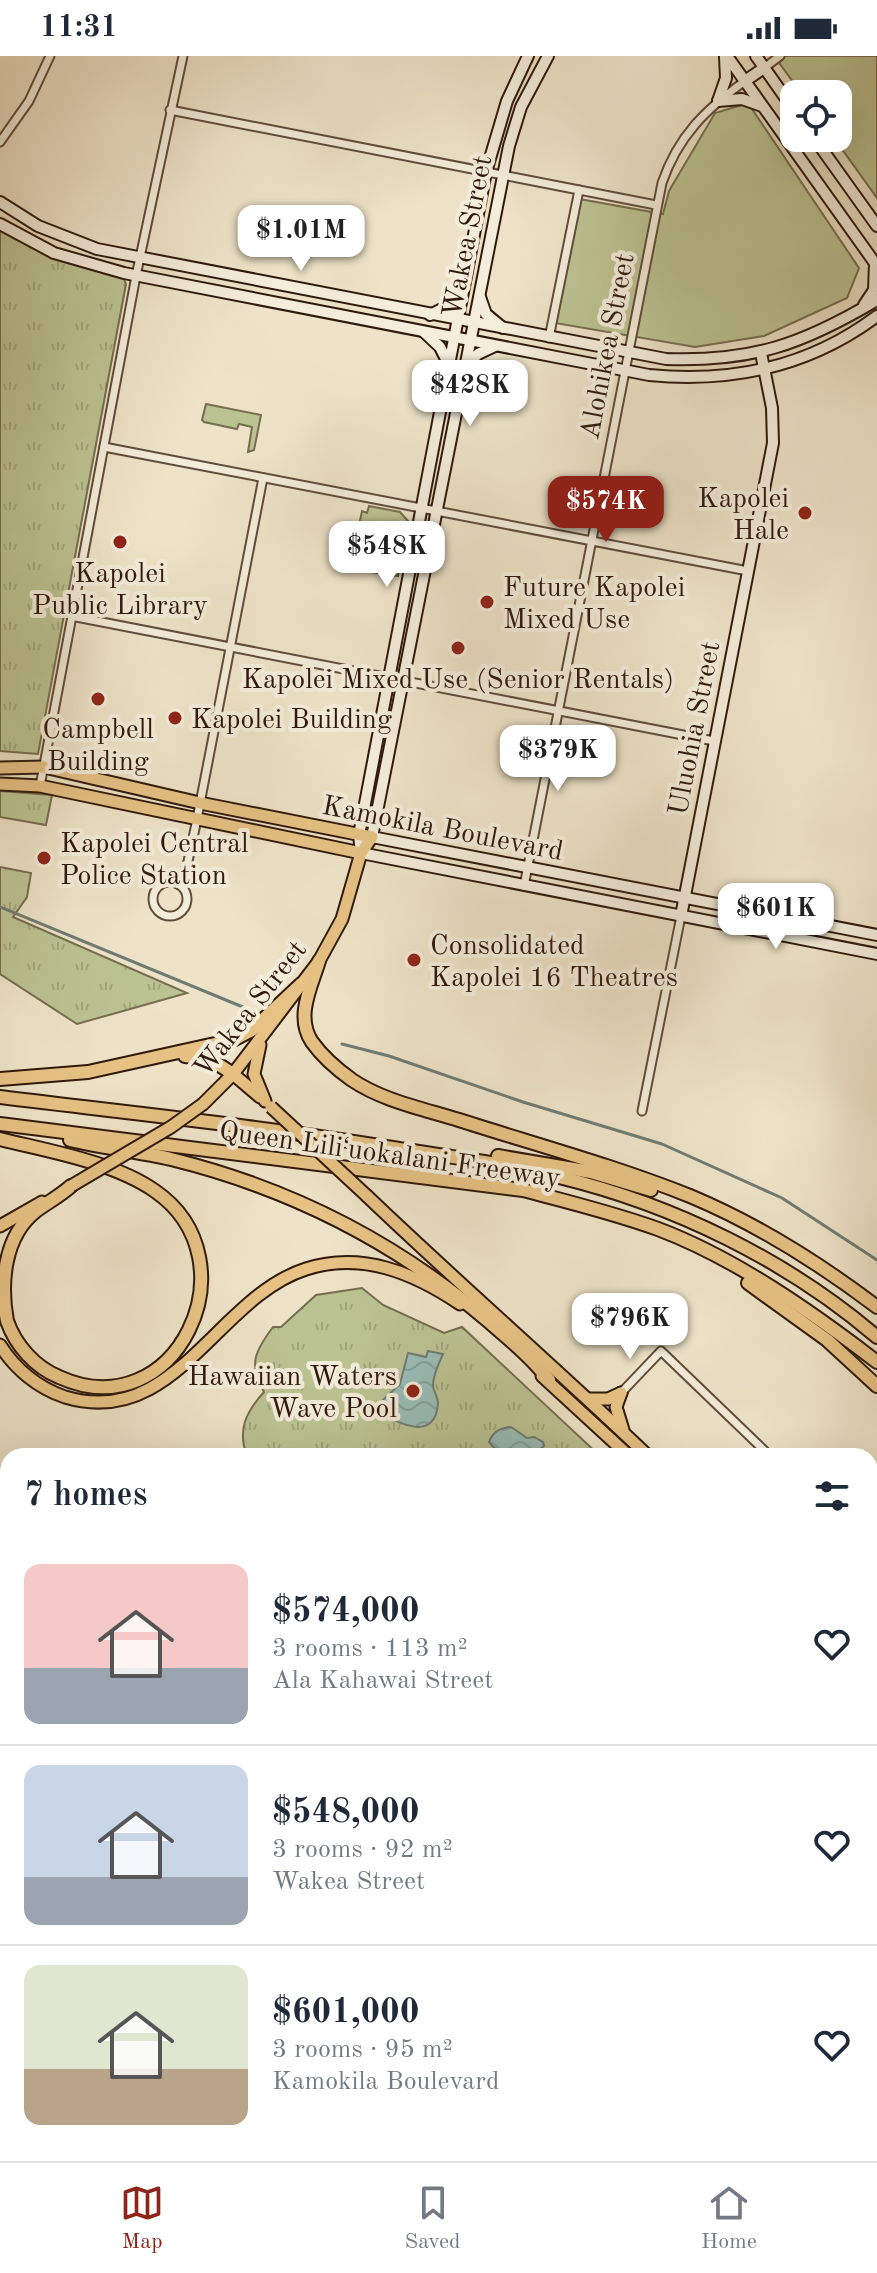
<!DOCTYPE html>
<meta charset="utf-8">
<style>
body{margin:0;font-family:"Old Standard TT",serif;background:#f6f6f7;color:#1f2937;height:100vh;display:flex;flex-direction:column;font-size:30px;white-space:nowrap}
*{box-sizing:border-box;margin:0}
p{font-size:26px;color:#747a83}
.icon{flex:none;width:44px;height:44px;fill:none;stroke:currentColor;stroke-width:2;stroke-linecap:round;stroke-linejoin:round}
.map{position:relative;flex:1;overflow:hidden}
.side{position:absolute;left:0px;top:1392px;width:878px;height:714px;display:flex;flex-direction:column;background:#fff;border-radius:24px 24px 0 0;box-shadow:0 8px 32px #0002}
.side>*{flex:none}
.tools{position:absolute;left:780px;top:24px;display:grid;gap:16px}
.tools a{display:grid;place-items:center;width:72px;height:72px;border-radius:16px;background:#fff;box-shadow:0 8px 32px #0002;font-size:40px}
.price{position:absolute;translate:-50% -68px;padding:0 18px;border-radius:16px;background:#fff;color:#222;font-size:26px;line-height:52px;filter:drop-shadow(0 2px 4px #0008)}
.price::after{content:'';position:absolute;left:50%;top:48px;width:24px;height:18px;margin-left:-12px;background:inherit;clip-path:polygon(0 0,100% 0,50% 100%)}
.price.current{background:#8f2418;color:#fff}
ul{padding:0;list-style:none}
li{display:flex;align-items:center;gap:24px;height:200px;padding:0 24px}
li+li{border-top:2px solid #e0e1e3}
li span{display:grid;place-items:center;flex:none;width:224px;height:160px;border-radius:16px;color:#555}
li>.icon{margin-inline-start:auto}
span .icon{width:96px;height:96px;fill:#fffc;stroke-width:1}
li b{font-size:34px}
h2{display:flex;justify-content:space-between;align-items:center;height:96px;padding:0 24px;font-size:34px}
.status{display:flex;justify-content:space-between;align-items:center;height:56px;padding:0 40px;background:#fff;direction:ltr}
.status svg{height:22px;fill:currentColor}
.tabs{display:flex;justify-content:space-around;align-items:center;height:112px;border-top:2px solid #e0e1e3;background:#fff;font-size:22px;color:#747a83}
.tabs a{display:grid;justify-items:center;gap:4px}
.tabs .current{color:#8f2418}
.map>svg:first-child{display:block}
.grass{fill:#bcc393;stroke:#766e50;stroke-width:2}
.forest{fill:url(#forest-firs);stroke:#766e50;stroke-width:2}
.park{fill:url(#park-tufts);stroke:#766e50;stroke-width:2}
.water{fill:url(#water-waves);stroke:#6f7c74;stroke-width:2}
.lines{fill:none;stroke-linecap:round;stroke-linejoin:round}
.stream{stroke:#6f7c74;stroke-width:3}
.street-casing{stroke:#5f4c3b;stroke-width:11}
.secondary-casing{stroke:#2f190c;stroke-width:14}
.primary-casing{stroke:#2f190c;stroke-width:15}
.highway-casing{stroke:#2f190c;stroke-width:16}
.street{stroke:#f4eddb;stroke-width:7}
.secondary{stroke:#f4eddb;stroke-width:10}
.primary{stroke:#e7c284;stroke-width:11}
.highway{stroke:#e7c284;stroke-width:12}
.primary-bridge-casing{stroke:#2f190c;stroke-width:15;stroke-linecap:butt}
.primary-bridge{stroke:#e7c284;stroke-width:11}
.poi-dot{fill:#8f2418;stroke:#f4eddb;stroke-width:3}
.labels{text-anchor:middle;stroke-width:8;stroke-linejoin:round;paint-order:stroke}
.street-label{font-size:28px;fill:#2f190c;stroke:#f4eddb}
.poi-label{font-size:28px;fill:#2f190c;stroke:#f4eddb;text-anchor:start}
</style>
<div class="status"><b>11:31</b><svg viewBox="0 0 49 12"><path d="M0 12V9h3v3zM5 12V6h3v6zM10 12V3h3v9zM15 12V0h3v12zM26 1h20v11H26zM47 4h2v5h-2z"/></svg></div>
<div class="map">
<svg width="877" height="2105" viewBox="0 0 877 2105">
<defs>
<pattern id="forest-firs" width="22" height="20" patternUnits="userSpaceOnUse" patternTransform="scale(2)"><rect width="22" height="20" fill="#bcc393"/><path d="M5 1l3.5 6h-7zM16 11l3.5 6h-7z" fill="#a2a77e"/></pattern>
<pattern id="park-tufts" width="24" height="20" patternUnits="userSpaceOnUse" patternTransform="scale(2)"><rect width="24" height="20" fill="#bcc393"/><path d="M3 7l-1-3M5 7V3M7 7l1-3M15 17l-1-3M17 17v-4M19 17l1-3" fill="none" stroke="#a2a77e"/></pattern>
<pattern id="water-waves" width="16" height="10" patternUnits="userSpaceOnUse" patternTransform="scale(2)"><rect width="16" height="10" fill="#99beb9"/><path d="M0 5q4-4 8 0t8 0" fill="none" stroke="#84a39e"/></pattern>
</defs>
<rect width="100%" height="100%" fill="#eee3c8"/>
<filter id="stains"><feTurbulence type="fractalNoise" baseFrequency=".0025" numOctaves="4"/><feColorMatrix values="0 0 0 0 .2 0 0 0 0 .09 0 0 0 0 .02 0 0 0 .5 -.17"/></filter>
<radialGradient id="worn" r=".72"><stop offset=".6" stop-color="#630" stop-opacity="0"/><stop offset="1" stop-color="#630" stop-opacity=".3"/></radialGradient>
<g class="grass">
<polygon points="774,0 877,0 877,142 834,82 838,82 838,38 802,38"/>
<polygon points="748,47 859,212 847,242 764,280 695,291 555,267 574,142 663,158 669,135 715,57"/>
<polygon points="206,348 261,359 254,394 248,396 252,371 239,368 237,373 204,366 202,364"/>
<polygon points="369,450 400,456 408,465 398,520 350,513 362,455 367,457"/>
</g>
<polygon class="forest" points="118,2098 562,2098 557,2105 107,2105"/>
<g class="park">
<polygon points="0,170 123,221 126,228 38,698 0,695"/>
<polygon points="0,735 52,739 46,769 0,761"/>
<polygon points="0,811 31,817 27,841 13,861 187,937 77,968 0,918"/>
<path d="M362 1232 383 1249 444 1277 462 1271 600 1400H247C237 1374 246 1356 264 1336 248 1308 255 1295 273 1271H281L316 1239Z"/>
</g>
<g class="water">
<path d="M428 1295 443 1298C439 1307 433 1319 433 1329 433 1336 438 1340 438 1347 436 1385 400 1370 381 1355L382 1345 400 1328 408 1297 426 1301Z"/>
<path d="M511 1371 527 1382 534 1381 543 1386 544 1390 533 1400C517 1400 499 1401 489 1386 493 1376 499 1372 511 1371Z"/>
</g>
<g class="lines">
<g class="stream">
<polyline points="0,851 255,956"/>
<polyline points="342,988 389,1000 523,1046 662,1088 782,1142 877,1204"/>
</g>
<g class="street-casing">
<g id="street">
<polyline points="764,12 780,0"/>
<polyline points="170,54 656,149"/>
<polyline points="0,86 29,45 50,0"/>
<polyline points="549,282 579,134"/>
<polyline points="104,391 748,515"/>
<polyline points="71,560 714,685"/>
<polyline points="40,730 136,220 183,0"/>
<circle cx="170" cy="843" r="17"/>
<polyline points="177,828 187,810 197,763 263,422"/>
<path d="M524 830 662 127C678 80 706 53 745 25"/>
<polyline points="642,1055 681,860"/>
<polyline points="621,1337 661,1295 770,1400"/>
<polyline points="870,1496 877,1503"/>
<polyline points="870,1702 877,1693"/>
</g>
</g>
<g class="secondary-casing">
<g id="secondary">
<polyline points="528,0 507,45 486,116 359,779 361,797 877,898"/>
<polyline points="548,0 521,51 509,90 372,781 877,879"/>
<polyline points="727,0 877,210"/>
<polyline points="756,0 794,54"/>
<polyline points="745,25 764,12"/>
<polyline points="718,45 742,43 762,50"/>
<polyline points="718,45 726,22 725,1"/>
<polyline points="814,82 877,170"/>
<path d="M0 146 38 170 97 193 666 303C753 306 803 288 877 244"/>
<path d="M0 168 54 197 124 217 649 319C733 327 809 311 877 260"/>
<polyline points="480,241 486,258 503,272"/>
<polyline points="864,249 874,234 875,207"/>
<polyline points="430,259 448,250 461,236"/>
<polyline points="424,276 440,291 448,307"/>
<polyline points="466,310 478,298 495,290"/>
<polyline points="681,860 773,387 772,352 761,297"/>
</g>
</g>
<g class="primary-casing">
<g id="primary">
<polyline points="0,712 44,711 200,747 372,781 361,797 342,863 319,905 233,1018 203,1048"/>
<polyline points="0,728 40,730 361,797"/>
<polyline points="260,989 254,1018 265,1045"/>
<polyline points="233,1018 260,1041"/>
<path d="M367 1140C460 1229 556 1312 648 1400"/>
<polyline points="0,1170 42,1146"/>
<path d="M0 1289C15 1313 38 1332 65 1341 175 1374 217 1241 306 1213 362 1195 414 1217 460 1248"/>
<polyline points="542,1320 629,1400"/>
<polyline points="621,1337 616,1351 623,1374"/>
<polyline points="589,1343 608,1343 621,1337"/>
<polyline points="870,1615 877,1622"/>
<polyline points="870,1634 877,1641"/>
</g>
</g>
<g class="highway-casing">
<g id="highway">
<path d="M319 905C311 931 295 961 312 986 322 1000 338 1014 352 1024 383 1045 424 1053 459 1064 537 1089 615 1110 690 1140 757 1168 819 1207 877 1251"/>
<polyline points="185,1000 210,1003 233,1018"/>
<polyline points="0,1023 88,1016 233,984 252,974 301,928"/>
<path d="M0 1041C129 1057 258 1070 386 1091 444 1100 502 1107 559 1121 674 1149 787 1204 877 1281"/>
<path d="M0 1068 523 1134C569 1146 614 1157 658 1173 735 1202 812 1256 877 1306"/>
<path d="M0 1083C48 1095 114 1106 155 1135 256 1205 176 1374 59 1321 35 1311 16 1290 7 1265 0 1227 4 1180 36 1155 48 1146 60 1140 71 1130"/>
<path d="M70 1084C103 1092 138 1095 171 1103 289 1132 396 1186 488 1265 509 1283 532 1302 549 1324"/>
<polyline points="498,1100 591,1116 651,1134"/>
<polyline points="748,1227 827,1284 877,1330"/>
</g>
</g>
<use href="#street" class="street"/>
<use href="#secondary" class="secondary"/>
<use href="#primary" class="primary"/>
<use href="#highway" class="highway"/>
<g class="primary-bridge-casing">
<g id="primary-bridge">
<polyline points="271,1051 367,1140"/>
<polyline points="71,1130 171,1071 203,1048"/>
</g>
</g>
<use href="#primary-bridge" class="primary-bridge"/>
</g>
<g class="poi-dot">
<circle cx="805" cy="457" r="8"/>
<circle cx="120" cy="486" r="8"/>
<circle cx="487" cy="546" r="8"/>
<circle cx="458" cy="592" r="8"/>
<circle cx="98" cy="643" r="8"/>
<circle cx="175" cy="662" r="8"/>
<circle cx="44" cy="802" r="8"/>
<circle cx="414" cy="904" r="8"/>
<circle cx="413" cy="1335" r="8"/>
</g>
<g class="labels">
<g class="street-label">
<text transform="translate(466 180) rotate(-79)" y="10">Wakea Street</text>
<text transform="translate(606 290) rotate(-79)" y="10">Alohikea Street</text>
<text transform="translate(693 672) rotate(-79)" y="10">Uluohia Street</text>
<text transform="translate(443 771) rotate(11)" y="10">Kamokila Boulevard</text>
<text transform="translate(249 952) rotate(-52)" y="10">Wakea Street</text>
<text transform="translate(390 1097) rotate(8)" y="10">Queen Liliʻuokalani Freeway</text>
</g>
<g class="poi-label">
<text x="789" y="451" text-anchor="end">Kapolei<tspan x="789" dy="32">Hale</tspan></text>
<text x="120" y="526" text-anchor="middle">Kapolei<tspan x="120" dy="32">Public Library</tspan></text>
<text x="503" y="540">Future Kapolei<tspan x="503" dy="32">Mixed Use</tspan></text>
<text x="458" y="632" text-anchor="middle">Kapolei Mixed Use (Senior Rentals)</text>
<text x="191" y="672">Kapolei Building</text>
<text x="98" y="682" text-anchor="middle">Campbell<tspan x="98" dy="32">Building</tspan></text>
<text x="60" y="796">Kapolei Central<tspan x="60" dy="32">Police Station</tspan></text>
<text x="430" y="898">Consolidated<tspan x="430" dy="32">Kapolei 16 Theatres</tspan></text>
<text x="397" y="1329" text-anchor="end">Hawaiian Waters<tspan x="397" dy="32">Wave Pool</tspan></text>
</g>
</g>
<rect width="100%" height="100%" filter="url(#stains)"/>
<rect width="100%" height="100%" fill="url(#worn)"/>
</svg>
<div class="tools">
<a><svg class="icon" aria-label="locate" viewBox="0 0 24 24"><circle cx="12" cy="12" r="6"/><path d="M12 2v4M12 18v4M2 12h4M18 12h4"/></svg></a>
</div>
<b class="price" style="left:301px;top:217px">$1.01M</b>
<b class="price" style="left:470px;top:372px">$428K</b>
<b class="price current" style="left:606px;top:488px">$574K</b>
<b class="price" style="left:387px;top:533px">$548K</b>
<b class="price" style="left:558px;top:737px">$379K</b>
<b class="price" style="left:776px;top:895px">$601K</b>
<b class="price" style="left:630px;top:1305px">$796K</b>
<section class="side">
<h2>7 homes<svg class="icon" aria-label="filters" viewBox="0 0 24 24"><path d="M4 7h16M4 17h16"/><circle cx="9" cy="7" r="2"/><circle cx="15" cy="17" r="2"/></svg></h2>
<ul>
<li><span style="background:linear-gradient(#f6c9c9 65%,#9aa5b1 0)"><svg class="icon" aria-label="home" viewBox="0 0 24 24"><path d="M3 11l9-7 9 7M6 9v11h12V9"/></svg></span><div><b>$574,000</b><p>3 rooms · 113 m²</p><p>Ala Kahawai Street</p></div><svg class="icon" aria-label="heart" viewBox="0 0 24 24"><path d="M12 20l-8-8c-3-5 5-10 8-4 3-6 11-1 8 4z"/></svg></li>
<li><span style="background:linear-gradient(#c9d6e8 70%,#9aa5b1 0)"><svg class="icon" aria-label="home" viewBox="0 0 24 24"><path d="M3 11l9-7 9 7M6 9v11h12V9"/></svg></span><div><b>$548,000</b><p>3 rooms · 92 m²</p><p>Wakea Street</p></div><svg class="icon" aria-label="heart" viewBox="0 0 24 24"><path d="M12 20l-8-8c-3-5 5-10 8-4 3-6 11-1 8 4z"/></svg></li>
<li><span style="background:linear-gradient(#dfe7d0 65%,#b9a48a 0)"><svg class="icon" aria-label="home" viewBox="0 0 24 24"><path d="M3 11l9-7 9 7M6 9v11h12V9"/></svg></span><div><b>$601,000</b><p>3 rooms · 95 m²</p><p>Kamokila Boulevard</p></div><svg class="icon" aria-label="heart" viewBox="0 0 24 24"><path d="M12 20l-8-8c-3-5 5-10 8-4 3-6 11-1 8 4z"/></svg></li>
</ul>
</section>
</div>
<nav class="tabs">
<a class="current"><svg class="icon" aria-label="map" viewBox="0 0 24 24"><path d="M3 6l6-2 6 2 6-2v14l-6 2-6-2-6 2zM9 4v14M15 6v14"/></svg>Map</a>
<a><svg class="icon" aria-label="saved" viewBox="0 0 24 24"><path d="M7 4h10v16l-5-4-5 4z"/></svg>Saved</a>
<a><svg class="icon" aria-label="home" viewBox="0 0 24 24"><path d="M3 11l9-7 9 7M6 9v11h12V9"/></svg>Home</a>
</nav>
